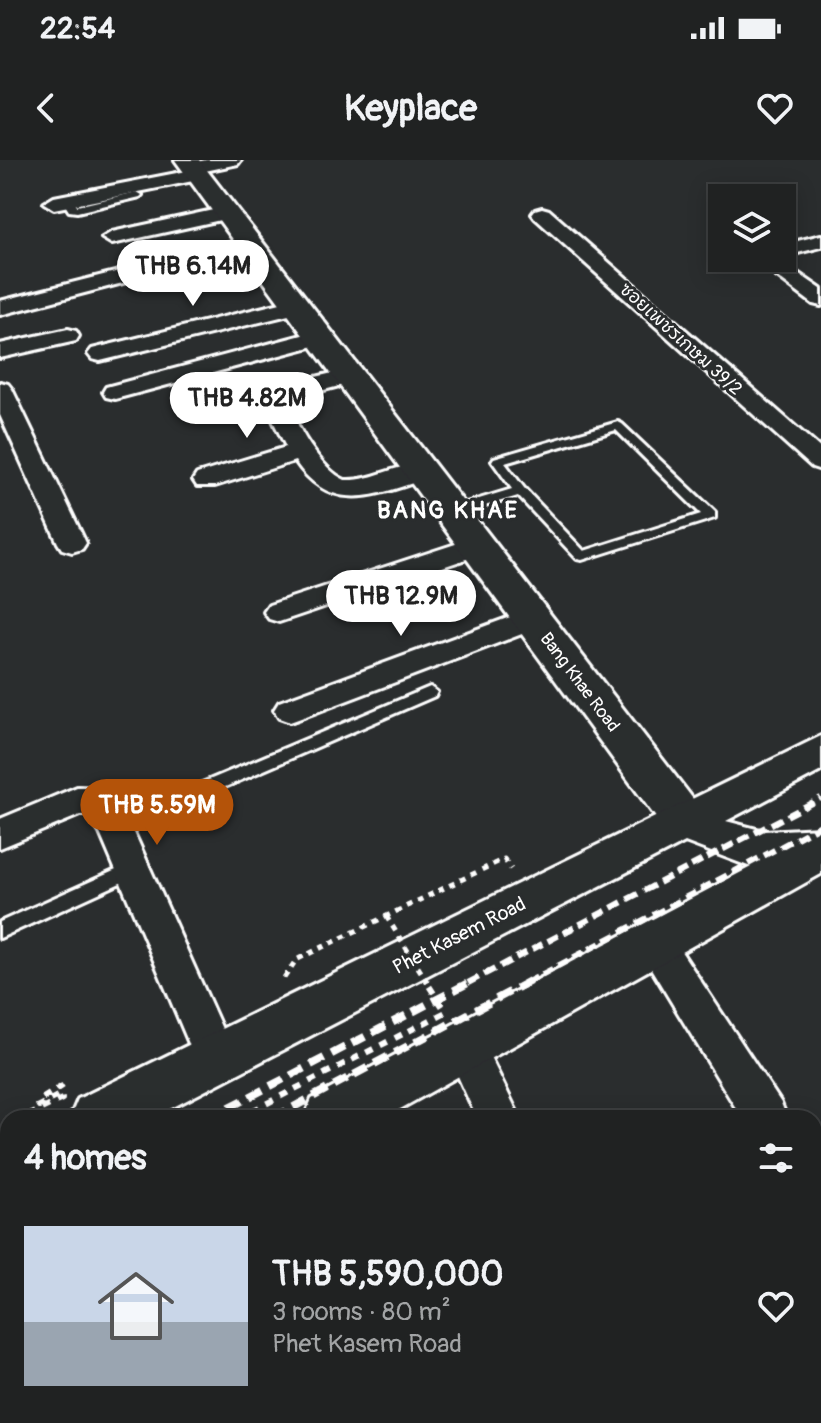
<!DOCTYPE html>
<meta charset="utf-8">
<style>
body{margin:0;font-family:Pangolin,"Playpen Sans Thai",sans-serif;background:#2d2f2f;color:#f1f3f6;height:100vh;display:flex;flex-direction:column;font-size:30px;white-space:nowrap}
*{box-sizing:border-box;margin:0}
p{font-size:26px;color:#a2a4a5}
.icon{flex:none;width:44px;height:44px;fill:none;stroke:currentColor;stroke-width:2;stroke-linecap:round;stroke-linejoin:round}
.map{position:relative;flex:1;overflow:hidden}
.side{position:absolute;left:0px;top:950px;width:822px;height:314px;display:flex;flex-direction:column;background:#202222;border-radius:24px 24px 0 0;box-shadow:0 4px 20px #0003,0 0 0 2px #3d3f40}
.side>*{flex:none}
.tools{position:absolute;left:708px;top:24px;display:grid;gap:16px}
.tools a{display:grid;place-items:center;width:88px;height:88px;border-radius:0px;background:#202222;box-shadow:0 4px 20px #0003,0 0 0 2px #3d3f40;font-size:40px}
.price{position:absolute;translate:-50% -68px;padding:0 18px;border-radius:28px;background:#fff;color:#222;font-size:26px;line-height:52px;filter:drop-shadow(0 2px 4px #0008)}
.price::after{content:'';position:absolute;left:50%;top:48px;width:24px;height:18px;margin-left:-12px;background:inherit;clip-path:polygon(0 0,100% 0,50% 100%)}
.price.current{background:#b45309;color:#fff}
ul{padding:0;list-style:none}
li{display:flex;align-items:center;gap:24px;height:200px;padding:0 24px}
li span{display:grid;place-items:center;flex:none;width:224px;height:160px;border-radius:0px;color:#555}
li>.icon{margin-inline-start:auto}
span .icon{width:96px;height:96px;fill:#fffc;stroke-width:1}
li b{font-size:34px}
h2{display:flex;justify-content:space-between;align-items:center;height:96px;padding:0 24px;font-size:34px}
.status{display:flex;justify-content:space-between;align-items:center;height:56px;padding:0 40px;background:#202222;direction:ltr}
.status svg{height:22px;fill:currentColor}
header{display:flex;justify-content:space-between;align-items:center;height:104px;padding:0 24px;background:#202222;font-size:36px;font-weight:700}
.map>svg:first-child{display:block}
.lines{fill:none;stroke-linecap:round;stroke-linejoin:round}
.lane-casing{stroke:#fff;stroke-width:6}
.street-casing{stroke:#fff;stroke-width:6}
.secondary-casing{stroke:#fff;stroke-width:6}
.primary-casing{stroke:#fff;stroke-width:6}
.path-far1{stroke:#fff;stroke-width:5;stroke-dasharray:6 6;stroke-linecap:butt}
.path{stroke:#fff;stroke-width:6;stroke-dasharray:8 8;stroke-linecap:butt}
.lane{fill:#2a2d2e;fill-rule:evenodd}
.street{fill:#2a2d2e;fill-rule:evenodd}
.secondary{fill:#2a2d2e;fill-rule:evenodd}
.primary{fill:#2a2d2e;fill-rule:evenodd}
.rail-far1{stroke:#fff;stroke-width:6;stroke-dasharray:12 6;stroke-linecap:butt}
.rail{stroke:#fff;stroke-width:8;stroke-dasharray:15 8;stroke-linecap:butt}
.path-bridge-far1{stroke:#fff;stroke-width:5;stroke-dasharray:6 6;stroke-linecap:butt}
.path-bridge{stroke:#fff;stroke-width:6;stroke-dasharray:8 8;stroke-linecap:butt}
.labels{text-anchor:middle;stroke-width:6;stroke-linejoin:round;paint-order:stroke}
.far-street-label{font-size:18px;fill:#fff;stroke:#2a2d2e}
.street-label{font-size:20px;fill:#fff;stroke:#2a2d2e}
.far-district-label{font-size:24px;font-weight:bold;letter-spacing:2px;fill:#fff;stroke:#2a2d2e}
</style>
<div class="status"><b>22:54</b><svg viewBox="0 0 49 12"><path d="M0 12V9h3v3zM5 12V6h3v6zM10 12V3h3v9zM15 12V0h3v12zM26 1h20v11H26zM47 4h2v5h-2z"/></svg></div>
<header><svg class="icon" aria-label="back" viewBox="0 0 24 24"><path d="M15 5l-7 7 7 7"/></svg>Keyplace<svg class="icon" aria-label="heart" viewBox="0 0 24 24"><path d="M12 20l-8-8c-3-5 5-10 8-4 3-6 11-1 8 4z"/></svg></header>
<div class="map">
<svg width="821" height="1263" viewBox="0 0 821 1263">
<rect width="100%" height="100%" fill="#2a2d2e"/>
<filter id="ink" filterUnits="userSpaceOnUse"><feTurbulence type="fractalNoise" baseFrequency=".0125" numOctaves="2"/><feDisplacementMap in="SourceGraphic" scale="16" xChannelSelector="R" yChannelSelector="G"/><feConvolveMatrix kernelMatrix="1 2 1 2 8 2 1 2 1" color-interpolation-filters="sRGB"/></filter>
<g filter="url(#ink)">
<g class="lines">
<g class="lane-casing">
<g id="lane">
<polygon points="137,32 142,35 140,37 77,52 69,51 62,40 70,38 77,46"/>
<path d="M618 262 622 264 715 352V358L582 400 577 399 518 336 451 356 445 352 446 349 512 329 492 301 494 298ZM616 270 701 354 584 391 524 328 505 303Z"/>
<polygon points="430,527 437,532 435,536 121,672 109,672 107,667 109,662"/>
<polygon points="134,702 140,704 142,709 140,714 0,778 0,762"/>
</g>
</g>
<g class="street-casing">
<g id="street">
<polygon points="206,0 241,0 238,4 205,11 205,18 198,20 54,49 44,43 54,37 187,11 187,4"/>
<polygon points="227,47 234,49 237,53 234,57 112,84 102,78 112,72"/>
<polygon points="542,48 549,50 821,289 821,310 812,307 535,58 532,54 535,50"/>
<polygon points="821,75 821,87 782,97 782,85"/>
<polygon points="250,78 260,84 257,88 0,155 0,141"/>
<polygon points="752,98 776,98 821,129 821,146 813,144"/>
<polygon points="297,139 308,146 305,151 100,201 92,199 88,194 92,189"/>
<polygon points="68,169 76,171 79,176 76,181 0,198 0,184"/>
<polygon points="321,170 329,172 332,177 329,182 115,239 106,237 103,232 106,227"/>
<path d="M350 209 358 211 362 216 358 221 290 239C291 263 323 311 345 320 374 322 404 299 431 305L435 311 431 317C378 334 333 357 295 301L215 326H197L193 320 197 314 286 287 265 244 269 231 277 226Z"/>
<polygon points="0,222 8,224 12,229 86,383 82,389 72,392 62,389 58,383 0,255"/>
<polygon points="477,377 487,380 491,386 487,392 279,462 269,459 264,452 269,445"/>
<polygon points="532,449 543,452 547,459 543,466 301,558 290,562 279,558 274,550 279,542"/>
<path d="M77 627C108 627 110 632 127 657L235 898 229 912 215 917 201 912 100 673 88 655H80L0 688V659Z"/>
<polygon points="654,766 667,770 781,943 787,958 742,958 635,782 641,770"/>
<polygon points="464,866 478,872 520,958 477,958 444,885 450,872"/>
<polygon points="814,1013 821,1016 821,1068 814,1065"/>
<polygon points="89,1256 139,1256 141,1263 91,1263"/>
<polygon points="275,1256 325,1256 327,1263 277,1263"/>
<polygon points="608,1256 658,1256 661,1263 611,1263"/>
</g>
</g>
<g class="secondary-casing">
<polygon id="secondary" points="175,0 199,0 700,648 706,661 700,674 684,679 668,674"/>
</g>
<g class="primary-casing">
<g id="primary">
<polygon points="821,576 821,611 726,661 764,671 821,668 821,714 384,958 304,958 312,939 751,707 685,682 152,958 70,958 78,939"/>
<polygon points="8,975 8,1032 0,1035 0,978"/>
<polygon points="8,1104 8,1165 0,1168 0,1107"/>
</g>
</g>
<polyline class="path-far1" points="284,818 296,800 504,699 511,709"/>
<polyline class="path" points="32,958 31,954 62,939 61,934 39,946 37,942 64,925"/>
<use href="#lane" class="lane"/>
<use href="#street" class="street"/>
<use href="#secondary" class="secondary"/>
<use href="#primary" class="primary"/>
<g class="rail-far1">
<polyline points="468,823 821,638"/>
<polyline points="526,823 821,665"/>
</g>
<g class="rail">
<polyline points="209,958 472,821"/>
<polyline points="273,958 530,821"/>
<polyline points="0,1065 8,1061"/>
<polyline points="0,1104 8,1099"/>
</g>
<polyline class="path-bridge-far1" points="386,756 428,823"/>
<polyline class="path-bridge" points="238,958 446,852 426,821"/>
</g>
</g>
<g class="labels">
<g class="far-street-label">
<text transform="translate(681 179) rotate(42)" y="6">ซอยเพชรเกษม 39/2</text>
<text transform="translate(580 522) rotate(53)" y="6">Bang Khae Road</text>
</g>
<g class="street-label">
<text transform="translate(459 775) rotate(-27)" y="7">Phet Kasem Road</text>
</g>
<g class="far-district-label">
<text x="448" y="358">BANG KHAE</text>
</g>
</g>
</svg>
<div class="tools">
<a><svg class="icon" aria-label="layers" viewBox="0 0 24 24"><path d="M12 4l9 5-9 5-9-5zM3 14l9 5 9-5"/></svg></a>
</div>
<b class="price" style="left:193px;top:148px">THB 6.14M</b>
<b class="price" style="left:247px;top:280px">THB 4.82M</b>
<b class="price" style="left:401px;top:478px">THB 12.9M</b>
<b class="price current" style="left:157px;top:687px">THB 5.59M</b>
<section class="side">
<h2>4 homes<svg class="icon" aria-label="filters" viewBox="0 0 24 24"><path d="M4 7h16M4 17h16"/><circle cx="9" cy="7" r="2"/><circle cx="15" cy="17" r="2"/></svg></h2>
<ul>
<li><span style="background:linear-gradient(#c9d6e8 60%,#9aa5b1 0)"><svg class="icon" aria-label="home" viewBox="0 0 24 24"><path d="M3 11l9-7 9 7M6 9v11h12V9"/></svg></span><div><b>THB 5,590,000</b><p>3 rooms · 80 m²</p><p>Phet Kasem Road</p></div><svg class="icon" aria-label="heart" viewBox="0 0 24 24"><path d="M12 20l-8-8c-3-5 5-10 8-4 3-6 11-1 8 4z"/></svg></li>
</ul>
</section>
</div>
